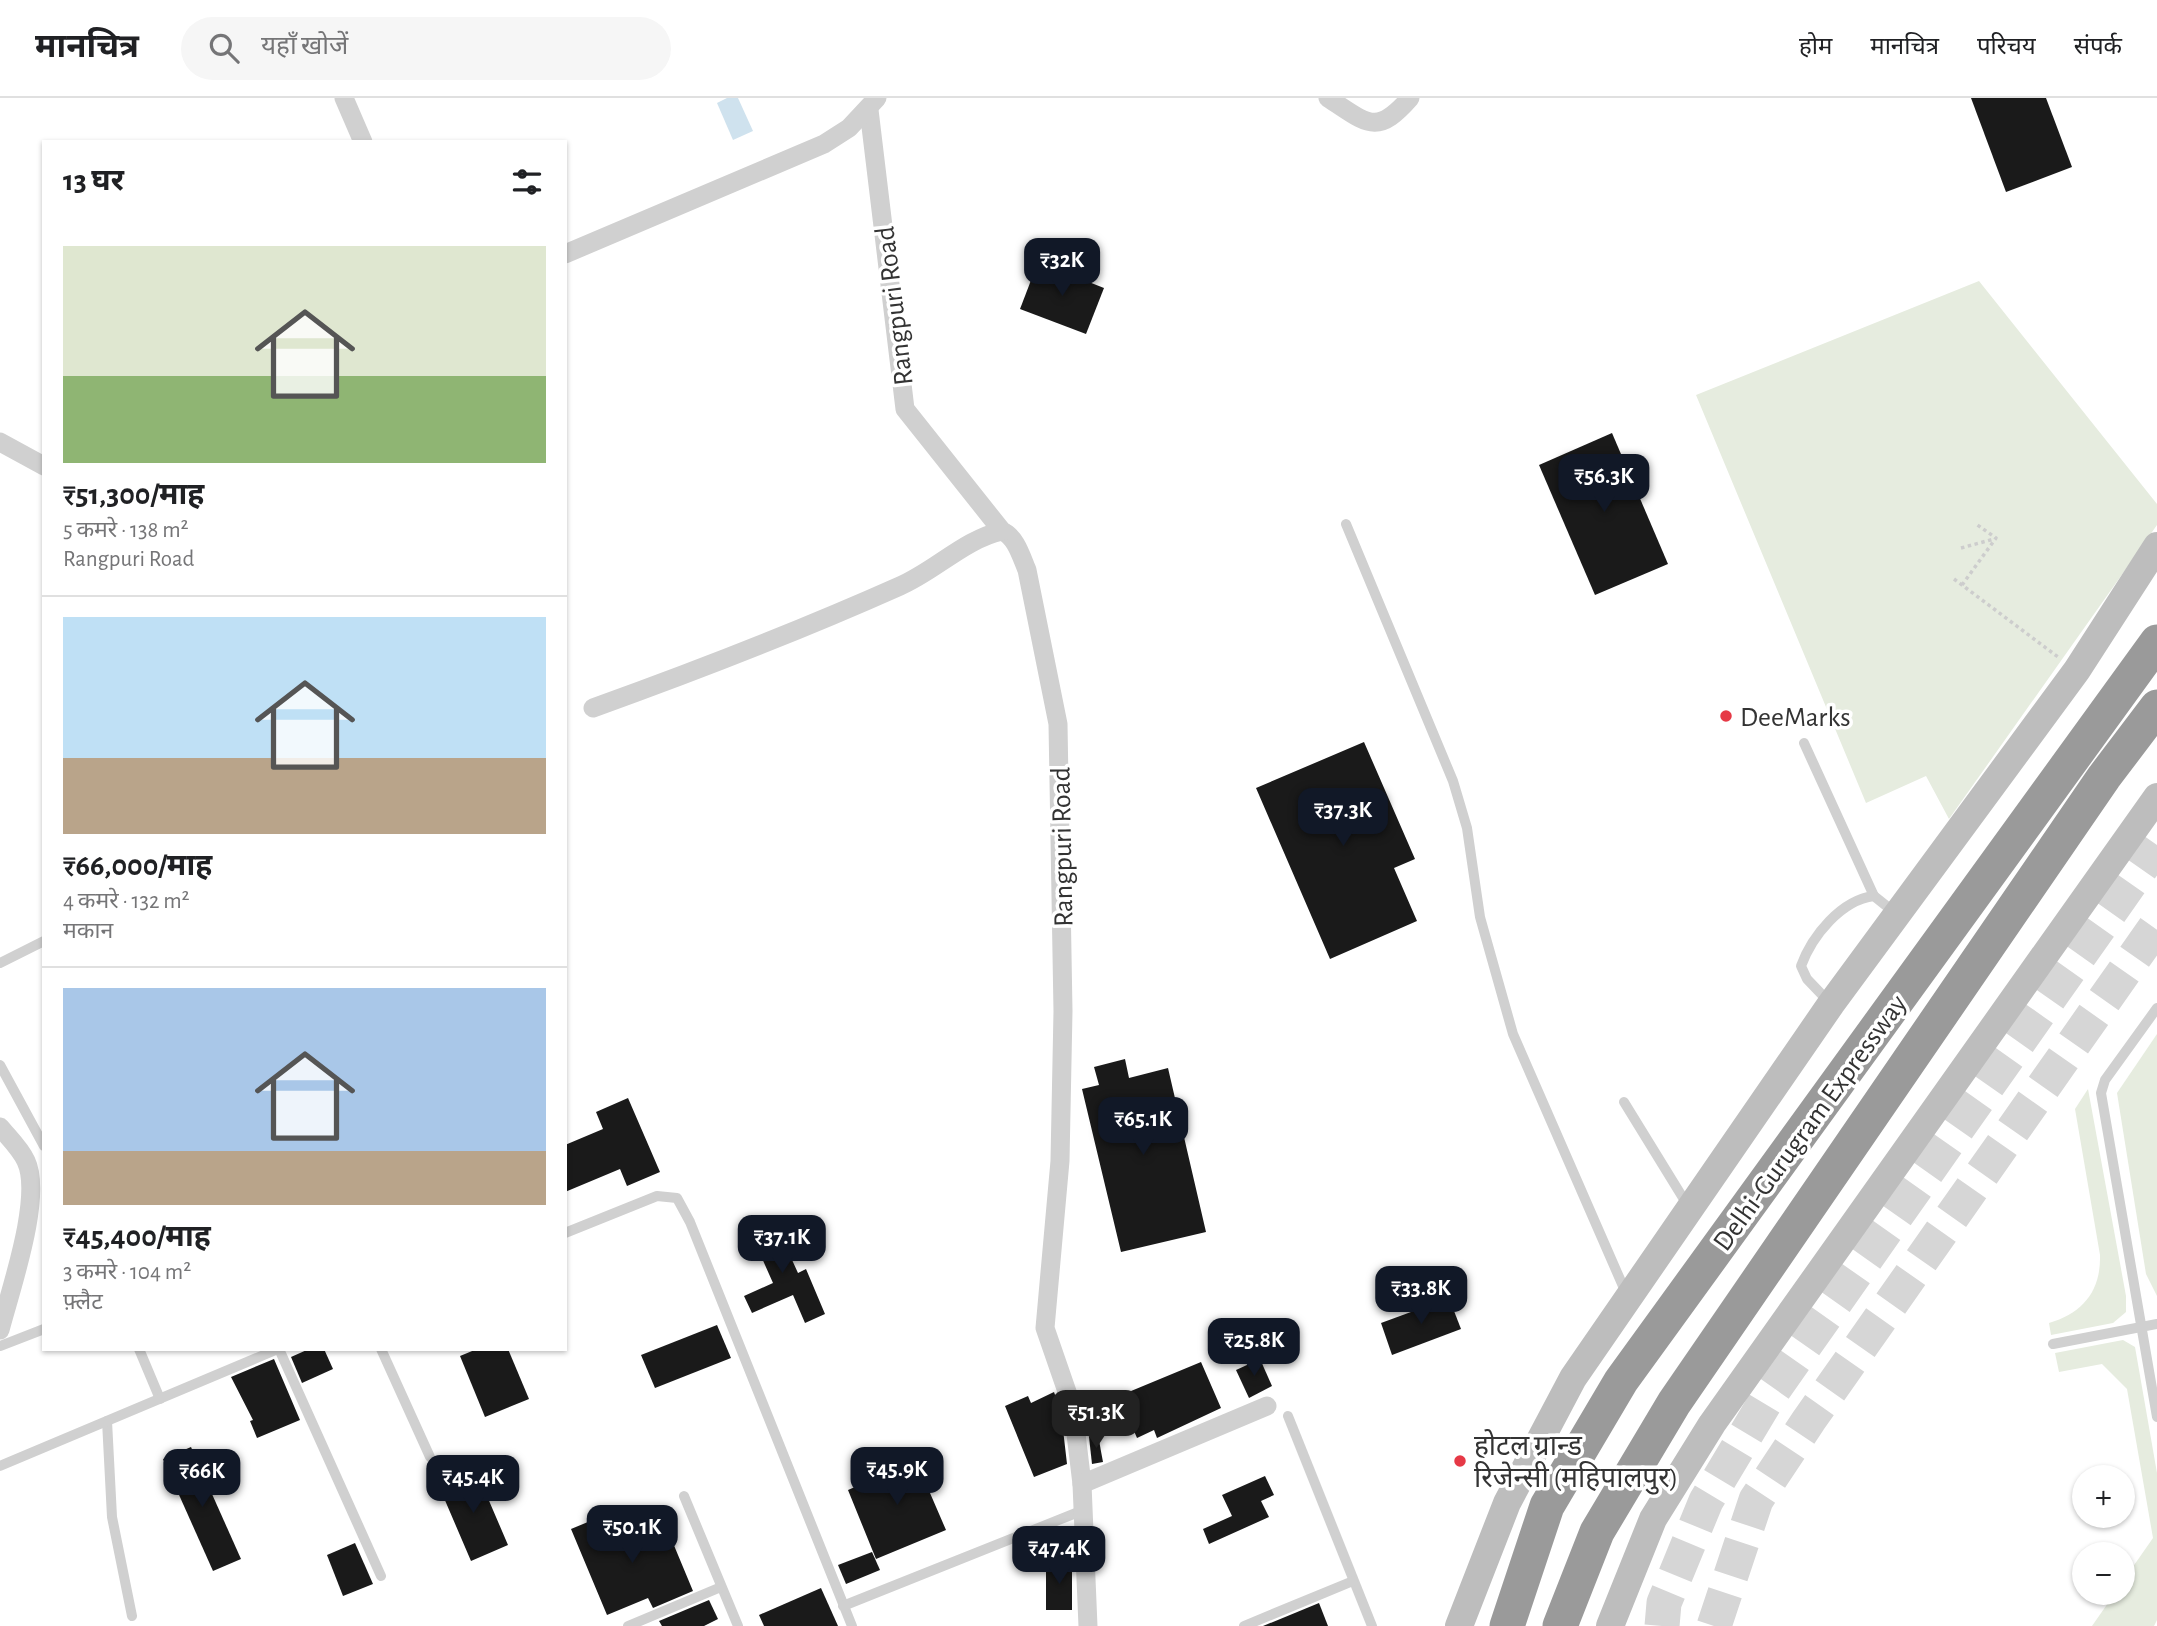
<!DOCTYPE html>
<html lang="hi">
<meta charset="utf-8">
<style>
body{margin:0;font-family:"Alegreya Sans","Noto Sans Devanagari",sans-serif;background:#f6f6f6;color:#202124;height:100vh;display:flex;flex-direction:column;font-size:26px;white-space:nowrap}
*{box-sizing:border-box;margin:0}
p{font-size:23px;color:#757577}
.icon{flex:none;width:38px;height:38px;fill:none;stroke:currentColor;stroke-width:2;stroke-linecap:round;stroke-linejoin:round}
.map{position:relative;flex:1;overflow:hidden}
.side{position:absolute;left:42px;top:42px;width:525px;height:1211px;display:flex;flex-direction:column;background:#fff;border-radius:0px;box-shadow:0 2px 5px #0004}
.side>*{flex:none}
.tools{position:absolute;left:2072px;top:1367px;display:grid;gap:14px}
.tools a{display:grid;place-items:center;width:63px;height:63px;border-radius:50%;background:#fff;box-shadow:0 2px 5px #0004;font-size:35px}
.price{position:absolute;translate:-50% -60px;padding:0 16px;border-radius:14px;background:#111827;color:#fff;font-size:23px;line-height:46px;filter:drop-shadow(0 2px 4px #0008)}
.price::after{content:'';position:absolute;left:50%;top:42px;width:21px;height:16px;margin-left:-10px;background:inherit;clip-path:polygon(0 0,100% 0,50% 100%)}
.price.active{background:#222;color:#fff}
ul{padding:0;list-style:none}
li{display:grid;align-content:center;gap:14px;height:371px;padding:0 21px}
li+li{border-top:2px solid #e0e0e0}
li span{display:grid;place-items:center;height:217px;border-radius:0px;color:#555}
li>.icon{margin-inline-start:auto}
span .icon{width:126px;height:126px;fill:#fffc;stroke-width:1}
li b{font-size:30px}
h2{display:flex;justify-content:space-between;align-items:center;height:84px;padding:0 21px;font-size:30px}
header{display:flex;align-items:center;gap:42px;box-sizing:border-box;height:98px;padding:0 35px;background:#fff;border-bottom:2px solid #e0e0e0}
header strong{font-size:33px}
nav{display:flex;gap:38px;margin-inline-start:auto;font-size:24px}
.search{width:490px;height:63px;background:#f6f6f6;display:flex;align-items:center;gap:18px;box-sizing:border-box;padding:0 24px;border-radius:38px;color:#757577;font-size:26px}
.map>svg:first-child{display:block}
.green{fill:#e6ecdf}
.water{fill:#cfe2ee}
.building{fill:#1a1a1a}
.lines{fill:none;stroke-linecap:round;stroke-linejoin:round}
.highway-tunnel{stroke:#d6d6d6;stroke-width:35;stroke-dasharray:35 18;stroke-linecap:butt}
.path{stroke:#cdcdcd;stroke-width:3.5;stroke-dasharray:3.5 3.5;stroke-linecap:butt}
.lane{stroke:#d0d0d0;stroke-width:10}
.street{stroke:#d0d0d0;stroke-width:19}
.secondary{stroke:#bdbdbd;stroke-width:28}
.highway{stroke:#9a9a9a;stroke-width:35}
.poi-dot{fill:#e63946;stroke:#fff;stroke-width:2.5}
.labels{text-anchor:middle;stroke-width:7;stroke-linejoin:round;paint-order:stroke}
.street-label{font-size:28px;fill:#333;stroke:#fff}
.poi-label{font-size:28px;fill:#333;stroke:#fff;text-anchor:start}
</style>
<header>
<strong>मानचित्र</strong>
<div class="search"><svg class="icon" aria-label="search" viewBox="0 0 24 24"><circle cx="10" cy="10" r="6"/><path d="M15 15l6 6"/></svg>यहाँ खोजें</div>
<nav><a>होम</a><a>मानचित्र</a><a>परिचय</a><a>संपर्क</a></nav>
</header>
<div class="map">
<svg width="2157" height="1528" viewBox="0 0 2157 1528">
<rect width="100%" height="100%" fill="#fff"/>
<g class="green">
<polygon points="1979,183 2157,406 2157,427 1949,721 1926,678 1866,705 1696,297"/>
<polygon points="2157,936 2157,1198 2146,1176 2117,995"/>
<path d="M2088 991 2126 1198V1214L2113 1225 2051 1237 2049 1225C2083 1215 2101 1193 2100 1157L2075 1011Z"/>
<polygon points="2123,1242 2135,1249 2157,1375 2157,1522 2154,1528 2092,1528 2115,1495 2123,1494 2123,1483 2153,1440 2127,1291 2102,1266 2059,1274 2055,1255"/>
</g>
<polygon class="water" points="727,0 738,0 753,33 733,42 717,5"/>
<g class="building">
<polygon points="1971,0 2046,0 2072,69 2006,94"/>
<polygon points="1038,164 1104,190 1086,236 1020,211"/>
<polygon points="1612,335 1668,466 1595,497 1539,367"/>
<polygon points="1364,644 1415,761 1394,770 1417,823 1330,861 1256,690"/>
<polygon points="1125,961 1129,980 1168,970 1206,1134 1121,1154 1082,991 1099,987 1094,969"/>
<polygon points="628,1000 660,1074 627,1088 620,1071 565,1094 565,1047 603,1031 596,1014"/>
<polygon points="773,1120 798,1175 806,1171 825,1216 805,1225 793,1197 752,1215 744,1198 773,1185 749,1131"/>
<polygon points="1449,1200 1461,1231 1392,1257 1381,1225"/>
<polygon points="717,1227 731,1260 655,1290 641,1257"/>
<polygon points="309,1251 324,1251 333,1271 302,1285 291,1259"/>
<polygon points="477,1251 508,1251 529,1301 485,1319 460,1258"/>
<polygon points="274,1261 300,1322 257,1340 250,1323 253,1322 231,1279"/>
<polygon points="1260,1261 1272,1288 1249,1300 1236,1272"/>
<polygon points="1201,1264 1221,1310 1157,1340 1154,1332 1137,1340 1119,1298"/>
<polygon points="1054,1294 1061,1314 1067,1366 1034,1379 1005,1308 1028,1298 1031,1305"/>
<polygon points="1098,1337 1103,1364 1092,1366 1089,1339"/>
<polygon points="191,1349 241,1461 213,1473 163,1361"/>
<polygon points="911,1351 946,1432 876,1461 848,1392 894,1372 889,1360"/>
<polygon points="462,1368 468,1381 478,1377 508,1447 471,1463 441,1393 451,1389 445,1376"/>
<polygon points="1265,1378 1274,1397 1261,1403 1269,1419 1209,1446 1203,1431 1232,1418 1222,1397"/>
<polygon points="600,1419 610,1443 663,1421 693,1493 653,1510 648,1500 607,1517 571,1431"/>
<polygon points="355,1445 373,1486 343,1498 327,1457"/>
<polygon points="872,1454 880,1472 846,1486 838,1467"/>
<rect x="1046" y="1464" width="26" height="48"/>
<polygon points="821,1490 838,1528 764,1528 759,1517"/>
<polygon points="709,1502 718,1521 704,1528 662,1528 659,1523"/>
<polygon points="1319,1505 1328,1528 1263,1528"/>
</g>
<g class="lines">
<g class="highway-tunnel">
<polyline points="1662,1528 1664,1505 1706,1403 1767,1301 2157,747"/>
<polyline points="1714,1528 1756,1402 1809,1322 2157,827"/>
</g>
<g class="path">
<polyline points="1961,450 1994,441"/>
<polyline points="1954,481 2058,559"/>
<polyline points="1962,487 1996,440 1976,426"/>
</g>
<g class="lane">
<polyline points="1346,426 1453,683 1467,730 1480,819 1513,936 1626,1195"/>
<polyline points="1804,645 1874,798"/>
<polyline points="0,865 44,843"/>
<path d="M1828 903 1807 881 1801 868C1812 838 1841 802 1874 798L1894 814"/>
<polyline points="2157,910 2105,982 2101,995 2157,1319"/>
<polyline points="0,967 44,1048"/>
<polyline points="1624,1004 1688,1108"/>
<polyline points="565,1135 657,1098 677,1100 690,1124 852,1528"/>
<polyline points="2053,1246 2157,1226"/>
<polyline points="0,1248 44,1231"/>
<polyline points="139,1251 160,1301"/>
<polyline points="279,1251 381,1478"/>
<polyline points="381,1251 430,1359"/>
<polyline points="1288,1318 1372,1528"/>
<polyline points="107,1323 112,1419 132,1518"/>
<polyline points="0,1368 278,1251"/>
<polyline points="684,1398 738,1528"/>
<polyline points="843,1508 1081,1413"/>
<polyline points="628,1528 721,1489"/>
<polyline points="1244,1528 1353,1483"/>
</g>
<g class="street">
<polyline points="344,0 363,44"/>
<path d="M1328 0C1367 25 1376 39 1410 0"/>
<path d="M869 12 905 311 1002 433C1016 439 1021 458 1027 472L1058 626 1063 913 1060 1063 1045 1230 1073 1311 1082 1386 1088 1528"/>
<polyline points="565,156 824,46 849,30 877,0"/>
<polyline points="0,344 44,368"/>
<path d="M593 610C696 573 799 533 900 488 935 473 965 441 1002 433"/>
<path d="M0 1029C9 1040 20 1050 26 1063 43 1099 10 1193 0 1232"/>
<polyline points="1082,1386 1267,1308"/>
</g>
<g class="secondary">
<polyline points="1459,1528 1507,1405 1573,1280 1831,906 2077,572 2157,448"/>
<polyline points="1610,1528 1653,1421 1712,1326 2157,699"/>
</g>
<g class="highway">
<polyline points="1507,1528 1547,1408 1621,1283 2157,544"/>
<polyline points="1560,1528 1597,1434 1674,1305 2104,679 2157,609"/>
</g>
</g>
<g class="poi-dot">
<circle cx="1726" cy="618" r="7"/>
<circle cx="1460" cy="1363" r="7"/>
</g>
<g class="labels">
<g class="street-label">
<text transform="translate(893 208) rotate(-97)" y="10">Rangpuri Road</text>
<text transform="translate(1061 749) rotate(-91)" y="10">Rangpuri Road</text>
<text transform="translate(1809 1024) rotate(-54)" y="10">Delhi-Gurugram Expressway</text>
</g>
<g class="poi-label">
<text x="1740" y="628">DeeMarks</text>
<text x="1474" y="1357">होटल ग्रान्ड<tspan x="1474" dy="32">रिजेन्सी (महिपालपुर)</tspan></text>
</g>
</g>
</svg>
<div class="tools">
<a>+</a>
<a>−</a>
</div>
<b class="price" style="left:1062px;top:200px">₹32K</b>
<b class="price" style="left:1604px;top:416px">₹56.3K</b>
<b class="price" style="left:1343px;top:750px">₹37.3K</b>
<b class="price" style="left:1143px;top:1059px">₹65.1K</b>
<b class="price" style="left:782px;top:1177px">₹37.1K</b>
<b class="price" style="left:1421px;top:1228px">₹33.8K</b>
<b class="price" style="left:1254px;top:1280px">₹25.8K</b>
<b class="price active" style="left:1096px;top:1352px">₹51.3K</b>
<b class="price" style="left:897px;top:1409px">₹45.9K</b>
<b class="price" style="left:202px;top:1411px">₹66K</b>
<b class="price" style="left:473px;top:1417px">₹45.4K</b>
<b class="price" style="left:632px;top:1467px">₹50.1K</b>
<b class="price" style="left:1059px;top:1488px">₹47.4K</b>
<section class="side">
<h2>13 घर<svg class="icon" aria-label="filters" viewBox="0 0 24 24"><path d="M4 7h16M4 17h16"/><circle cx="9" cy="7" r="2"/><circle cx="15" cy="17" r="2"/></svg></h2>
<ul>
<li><span style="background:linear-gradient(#dfe7d0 60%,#8fb573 0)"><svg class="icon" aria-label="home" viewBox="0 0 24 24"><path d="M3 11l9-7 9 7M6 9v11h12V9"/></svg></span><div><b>₹51,300/माह</b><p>5 कमरे · 138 m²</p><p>Rangpuri Road</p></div></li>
<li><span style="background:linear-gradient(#bfe0f5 65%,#b9a48a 0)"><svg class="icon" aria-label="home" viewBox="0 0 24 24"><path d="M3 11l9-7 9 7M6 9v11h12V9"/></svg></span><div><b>₹66,000/माह</b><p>4 कमरे · 132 m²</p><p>मकान</p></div></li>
<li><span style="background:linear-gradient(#a9c7e8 75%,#b9a48a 0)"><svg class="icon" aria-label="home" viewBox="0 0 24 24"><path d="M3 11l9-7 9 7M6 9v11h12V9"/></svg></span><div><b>₹45,400/माह</b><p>3 कमरे · 104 m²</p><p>फ़्लैट</p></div></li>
</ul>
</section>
</div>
